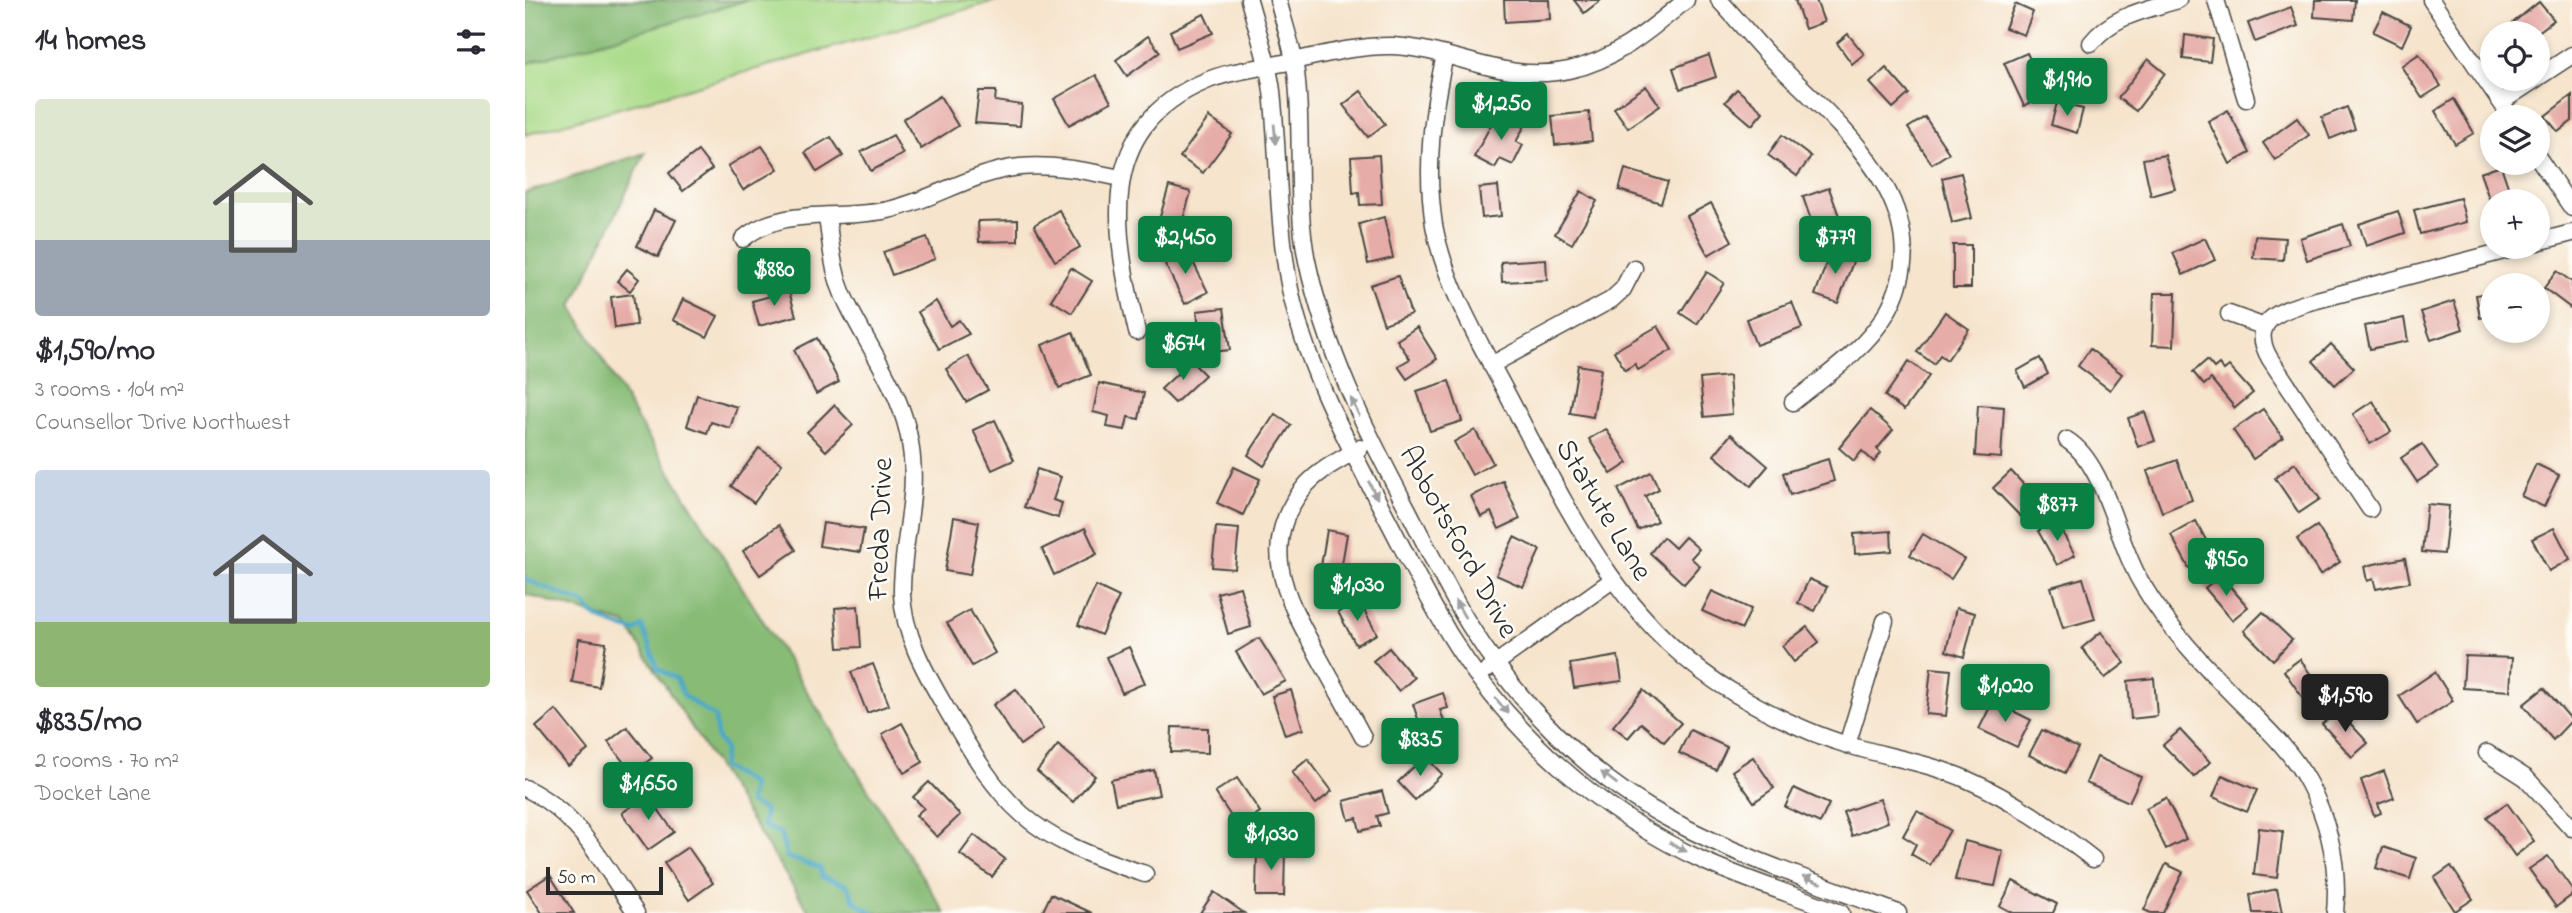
<!DOCTYPE html>
<meta charset="utf-8">
<style>
body{margin:0;font-family:"Indie Flower",sans-serif;background:#f7f7f7;color:#2b2b33;height:100vh;display:flex;flex-direction:column;font-size:26px;white-space:nowrap}
*{box-sizing:border-box;margin:0}
p{font-size:23px;color:#7c7c81}
.icon{flex:none;width:38px;height:38px;fill:none;stroke:currentColor;stroke-width:2;stroke-linecap:round;stroke-linejoin:round}
.map{position:relative;flex:1;overflow:hidden}
.sheet{display:flex;flex-direction:column;background:#fff;width:525px}
.sheet>*{flex:none}
.buttons{position:absolute;left:1955px;top:21px;display:grid;gap:14px}
.buttons a{display:grid;place-items:center;width:70px;height:70px;border-radius:50%;background:#fff;box-shadow:0 4px 10px #0003;font-size:35px}
.scale{position:absolute;left:21px;bottom:18px;width:117px;box-sizing:border-box;padding-left:7px;border:4px solid #2b2b2b;border-top:0;font-size:19px;line-height:24px;white-space:nowrap;color:#2b2b2b;-webkit-text-stroke:5px #fdfcf7;paint-order:stroke}
.price{position:absolute;translate:-50% -60px;padding:0 16px;border-radius:7px;background:#0b8043;color:#fff;font-size:23px;line-height:46px;filter:drop-shadow(0 2px 4px #0008)}
.price::after{content:'';position:absolute;left:50%;top:42px;width:21px;height:16px;margin-left:-10px;background:inherit;clip-path:polygon(0 0,100% 0,50% 100%)}
.price.on{background:#222;color:#fff}
ul{padding:0;list-style:none}
li{display:grid;align-content:center;gap:14px;height:371px;padding:0 35px}
li span{display:grid;place-items:center;height:217px;border-radius:7px;color:#555}
li>.icon{margin-inline-start:auto}
span .icon{width:126px;height:126px;fill:#fffc;stroke-width:1}
li b{font-size:30px}
h2{display:flex;justify-content:space-between;align-items:center;height:84px;padding:0 35px;font-size:30px}
main{display:flex;flex:1;min-height:0}
.map>svg:first-child{display:block}
.green{fill:#aadb8a;stroke:#6a835a;stroke-width:2}
.forest{fill:#87bb76;stroke:#597350;stroke-width:2}
.lines{fill:none;stroke-linecap:round;stroke-linejoin:round}
.stream{stroke:#48a7c7;stroke-width:4.5}
.building{fill:#e6aca7}
.minor-casing{stroke:#494743;stroke-width:19}
.minor{stroke:#fff;stroke-width:16}
.oneway{fill:#a0a0a0}
.labels{text-anchor:middle;stroke-width:5;stroke-linejoin:round;paint-order:stroke}
.street-label{font-size:30px;fill:#2b2b2b;stroke:#fdfcf7}
</style>
<main>
<section class="sheet">
<h2>14 homes<svg class="icon" aria-label="filters" viewBox="0 0 24 24"><path d="M4 7h16M4 17h16"/><circle cx="9" cy="7" r="2"/><circle cx="15" cy="17" r="2"/></svg></h2>
<ul>
<li><span style="background:linear-gradient(#dfe7d0 65%,#9aa5b1 0)"><svg class="icon" aria-label="home" viewBox="0 0 24 24"><path d="M3 11l9-7 9 7M6 9v11h12V9"/></svg></span><div><b>$1,590/mo</b><p>3 rooms · 104 m²</p><p>Counsellor Drive Northwest</p></div></li>
<li><span style="background:linear-gradient(#c9d6e8 70%,#8fb573 0)"><svg class="icon" aria-label="home" viewBox="0 0 24 24"><path d="M3 11l9-7 9 7M6 9v11h12V9"/></svg></span><div><b>$835/mo</b><p>2 rooms · 70 m²</p><p>Docket Lane</p></div></li>
</ul>
</section>
<div class="map">
<svg width="2047" height="913" viewBox="0 0 2047 913">
<rect width="100%" height="100%" fill="#fdfcf7"/>
<filter id="ink" filterUnits="userSpaceOnUse"><feTurbulence type="fractalNoise" baseFrequency=".0143" numOctaves="2"/><feDisplacementMap in="SourceGraphic" scale="14" xChannelSelector="R" yChannelSelector="G"/><feConvolveMatrix kernelMatrix="1 2 1 2 8 2 1 2 1" color-interpolation-filters="sRGB"/></filter>
<filter id="wash" filterUnits="userSpaceOnUse"><feTurbulence type="fractalNoise" baseFrequency=".00686" numOctaves="4" result="noise"/><feDisplacementMap in="SourceGraphic" scale="28" xChannelSelector="R" yChannelSelector="G"/><feGaussianBlur stdDeviation="1.57" result="paint"/><feColorMatrix in="noise" values="0 0 0 0 0 0 0 0 0 0 0 0 0 0 0 0 0 1.4 0 .05"/><feComposite in="paint" operator="in"/></filter>
<g filter="url(#wash)">
<rect width="100%" height="100%" fill="#f6e4cc"/>
<polygon class="green" points="0,0 474,0 0,135"/>
<g class="forest">
<polygon points="0,0 223,0 0,64"/>
<polygon points="120,153 47,306 112,419 420,913 285,913 101,624 0,594 0,193"/>
</g>
<g class="lines">
<path class="stream" d="M0 579 60 604C68 620 93 627 110 631L117 626 133 669 151 678 159 696 190 717 192 738 200 748 197 767 227 784 224 803 240 810 238 826 255 833 262 857 295 868 297 877 322 885 329 901 348 913"/>
</g>
<g id="blocks">
<g class="building">
<polygon points="979,0 1024,0 1025,19 980,22"/>
<polygon points="1049,0 1076,0 1059,13"/>
<polygon points="1270,0 1291,0 1299,22 1280,29"/>
<polygon points="1790,0 1830,0 1828,20 1789,17"/>
<polygon points="2014,2 2029,20 2012,33 1975,33"/>
<polygon points="1490,4 1508,12 1499,35 1480,28"/>
<polygon points="1766,7 1773,26 1730,42 1723,23"/>
<polygon points="1858,12 1886,26 1877,46 1848,32"/>
<polygon points="679,14 688,33 652,48 645,31"/>
<polygon points="1323,34 1339,54 1327,64 1312,43"/>
<polygon points="1660,35 1688,39 1685,62 1658,59"/>
<polygon points="623,36 635,52 602,76 591,60"/>
<polygon points="1502,53 1522,95 1499,106 1479,63"/>
<polygon points="1894,54 1916,86 1897,98 1876,66"/>
<polygon points="1184,55 1191,77 1155,89 1148,68"/>
<polygon points="1623,59 1640,73 1611,111 1593,98"/>
<polygon points="1361,68 1384,94 1368,108 1345,83"/>
<polygon points="571,75 586,102 544,125 529,99"/>
<polygon points="1121,86 1135,106 1103,128 1089,108"/>
<polygon points="1212,89 1238,112 1227,125 1200,102"/>
<polygon points="454,91 471,91 470,101 497,105 495,126 450,123"/>
<polygon points="836,91 860,124 843,137 818,105"/>
<polygon points="2047,95 2047,121 2033,132 2020,116"/>
<polygon points="415,96 433,126 396,149 378,119"/>
<polygon points="1929,99 1949,133 1930,144 1910,111"/>
<polygon points="1532,103 1558,109 1552,133 1526,125"/>
<polygon points="1822,107 1830,129 1805,139 1797,117"/>
<polygon points="1703,110 1725,153 1705,164 1683,121"/>
<polygon points="1064,112 1067,141 1030,145 1027,116"/>
<polygon points="972,113 999,127 991,142 998,145 988,165 975,159 970,168 949,157"/>
<polygon points="684,117 707,134 678,173 655,157"/>
<polygon points="1400,117 1424,153 1407,164 1383,128"/>
<polygon points="1772,118 1784,135 1750,160 1738,143"/>
<polygon points="368,135 378,154 346,171 336,152"/>
<polygon points="1257,135 1286,157 1272,176 1243,155"/>
<polygon points="306,137 318,156 292,172 280,152"/>
<polygon points="237,146 253,169 218,190 203,166"/>
<polygon points="173,151 187,169 158,191 144,173"/>
<polygon points="854,155 857,204 835,205 834,192 828,193 826,157"/>
<polygon points="1640,155 1650,189 1626,196 1618,159"/>
<polygon points="1976,166 1988,201 1965,201 1955,173"/>
<polygon points="1100,169 1143,182 1136,203 1094,190"/>
<polygon points="1436,173 1447,218 1427,223 1417,178"/>
<polygon points="644,186 666,192 654,233 632,227"/>
<polygon points="973,186 976,216 957,218 954,188"/>
<polygon points="1304,188 1314,216 1288,226 1278,197"/>
<polygon points="1056,191 1072,201 1047,244 1030,234"/>
<polygon points="1935,198 1941,222 1895,234 1889,210"/>
<polygon points="1186,203 1207,241 1183,255 1162,216"/>
<polygon points="129,210 151,220 133,257 112,246"/>
<polygon points="534,210 555,247 530,261 509,225"/>
<polygon points="1873,211 1880,233 1841,246 1834,224"/>
<polygon points="859,217 868,258 843,264 834,224"/>
<polygon points="493,220 493,241 454,242 453,221"/>
<polygon points="1818,224 1825,246 1782,260 1775,238"/>
<polygon points="1730,236 1760,238 1758,260 1728,258"/>
<polygon points="402,237 410,259 367,275 358,252"/>
<polygon points="1680,238 1690,260 1658,275 1648,253"/>
<rect x="1428" y="245" width="18" height="43"/>
<polygon points="661,248 683,292 660,304 638,260"/>
<polygon points="1307,248 1330,256 1313,303 1290,295"/>
<polygon points="1021,259 1022,280 977,282 976,262"/>
<polygon points="546,268 567,281 547,313 526,300"/>
<polygon points="102,269 114,279 105,291 92,281"/>
<polygon points="2032,271 2047,282 2047,309 2019,288"/>
<polygon points="1182,272 1199,283 1172,324 1155,313"/>
<polygon points="873,276 886,314 859,324 845,285"/>
<polygon points="264,291 271,316 234,326 227,301"/>
<polygon points="1967,292 1967,315 1955,318 1951,295"/>
<polygon points="1629,293 1651,293 1649,346 1627,345"/>
<polygon points="108,294 112,325 90,328 86,297"/>
<polygon points="158,299 193,316 182,337 148,320"/>
<polygon points="411,301 425,326 434,320 444,334 414,349 393,312"/>
<polygon points="1929,301 1938,329 1906,340 1896,312"/>
<polygon points="1267,302 1277,328 1231,345 1221,319"/>
<polygon points="699,308 705,350 677,353 672,311"/>
<polygon points="1420,312 1444,329 1422,360 1415,355 1409,364 1392,352"/>
<polygon points="1879,318 1883,341 1845,349 1840,326"/>
<polygon points="1133,326 1147,350 1113,370 1110,364 1100,370 1089,351"/>
<polygon points="892,327 912,359 882,379 873,366 885,359 872,340"/>
<polygon points="548,332 566,375 534,388 517,345"/>
<polygon points="292,338 314,382 291,394 269,350"/>
<polygon points="1806,344 1829,368 1810,385 1788,361"/>
<polygon points="1565,349 1597,374 1585,390 1553,366"/>
<polygon points="443,356 463,390 441,402 421,369"/>
<polygon points="1515,358 1523,374 1500,387 1492,371"/>
<polygon points="1682,360 1689,368 1694,364 1699,370 1704,366 1728,393 1710,408 1686,379 1679,385 1668,372"/>
<polygon points="666,361 680,375 650,403 636,389"/>
<polygon points="1384,361 1404,376 1379,410 1360,396"/>
<polygon points="1053,365 1076,369 1068,417 1045,413"/>
<polygon points="1204,376 1207,414 1179,417 1175,379"/>
<polygon points="924,381 937,421 905,431 892,391"/>
<polygon points="574,383 619,393 614,419 603,417 600,430 582,427 584,416 568,412"/>
<polygon points="172,395 212,407 205,428 186,422 182,433 162,426"/>
<polygon points="1848,401 1866,432 1845,444 1828,414"/>
<polygon points="309,405 328,425 301,451 282,432"/>
<polygon points="1453,405 1479,407 1476,458 1450,456"/>
<polygon points="1738,409 1758,438 1728,459 1708,430"/>
<polygon points="1345,410 1368,430 1352,449 1356,453 1349,462 1337,451 1329,461 1314,448"/>
<polygon points="1620,412 1630,441 1613,447 1603,418"/>
<polygon points="750,414 766,425 739,466 723,455"/>
<polygon points="470,420 489,460 467,470 448,430"/>
<polygon points="1081,429 1103,463 1086,474 1064,439"/>
<polygon points="950,430 968,463 947,475 929,442"/>
<polygon points="1206,434 1243,466 1226,486 1189,455"/>
<polygon points="1897,444 1913,468 1892,482 1876,458"/>
<polygon points="234,448 257,464 229,503 206,486"/>
<polygon points="1303,459 1309,481 1265,495 1258,473"/>
<polygon points="1652,460 1667,500 1637,512 1622,471"/>
<polygon points="1770,463 1795,499 1774,513 1750,478"/>
<polygon points="2011,464 2034,475 2019,507 1996,496"/>
<polygon points="709,467 735,479 718,515 692,503"/>
<polygon points="512,469 536,477 528,500 537,503 533,518 499,507"/>
<polygon points="1486,471 1513,500 1495,516 1468,488"/>
<polygon points="1126,472 1134,489 1120,496 1132,521 1113,530 1093,489"/>
<polygon points="978,481 995,519 974,529 966,512 956,517 946,496"/>
<polygon points="1902,504 1924,506 1919,554 1897,552"/>
<polygon points="429,517 454,522 445,575 420,571"/>
<polygon points="1531,521 1550,555 1532,565 1513,531"/>
<polygon points="1671,521 1683,544 1675,549 1680,559 1664,568 1646,535"/>
<polygon points="298,523 339,529 335,552 294,546"/>
<polygon points="254,525 271,550 235,575 218,551"/>
<polygon points="1792,526 1815,562 1795,575 1772,539"/>
<polygon points="691,527 714,529 710,569 687,567"/>
<polygon points="560,528 572,554 529,575 517,549"/>
<polygon points="2029,528 2045,559 2024,571 2007,539"/>
<polygon points="802,530 822,534 815,576 795,572"/>
<polygon points="1366,531 1367,551 1330,554 1329,534"/>
<polygon points="1398,534 1439,559 1426,579 1385,555"/>
<polygon points="989,537 1015,550 998,587 971,575"/>
<polygon points="1138,537 1150,548 1160,537 1174,549 1166,558 1175,566 1159,584 1125,553"/>
<polygon points="1880,558 1885,582 1851,589 1848,579 1842,581 1839,566"/>
<polygon points="1695,575 1723,607 1707,620 1680,588"/>
<polygon points="1558,578 1570,619 1538,628 1526,587"/>
<polygon points="1284,579 1302,587 1290,611 1273,603"/>
<polygon points="571,586 594,597 576,635 553,625"/>
<polygon points="715,587 726,627 703,634 692,593"/>
<polygon points="1187,591 1226,609 1217,629 1177,611"/>
<polygon points="834,601 852,634 831,645 813,612"/>
<polygon points="333,606 336,647 313,648 310,608"/>
<polygon points="1431,608 1450,613 1439,657 1421,651"/>
<polygon points="445,610 470,653 447,666 422,623"/>
<polygon points="1738,612 1767,640 1748,660 1719,631"/>
<polygon points="1282,627 1294,642 1269,662 1257,646"/>
<polygon points="1576,632 1600,663 1580,678 1557,648"/>
<polygon points="734,638 761,681 736,694 711,652"/>
<polygon points="54,639 81,643 74,687 47,682"/>
<polygon points="604,647 620,683 597,693 581,657"/>
<polygon points="864,648 889,678 874,691 848,661"/>
<polygon points="1093,656 1097,681 1049,688 1045,664"/>
<polygon points="1940,656 1987,658 1985,691 1938,688"/>
<polygon points="1775,659 1801,697 1785,708 1759,671"/>
<polygon points="348,664 364,705 342,713 326,672"/>
<polygon points="1406,668 1426,670 1421,716 1401,714"/>
<polygon points="1910,672 1928,701 1892,724 1874,696"/>
<polygon points="1629,678 1632,716 1606,719 1603,681"/>
<polygon points="2019,688 2047,720 2028,740 1998,705"/>
<polygon points="491,689 518,729 495,745 468,705"/>
<polygon points="766,690 778,729 760,735 747,696"/>
<polygon points="1118,690 1156,723 1139,742 1116,723 1103,738 1088,726"/>
<polygon points="918,693 923,708 915,710 923,732 900,740 888,704"/>
<polygon points="1468,701 1506,720 1492,747 1454,729"/>
<polygon points="31,710 63,750 43,766 11,727"/>
<polygon points="1813,710 1843,743 1827,757 1797,724"/>
<polygon points="377,723 398,762 379,773 357,734"/>
<polygon points="102,727 127,758 107,773 83,742"/>
<polygon points="647,727 683,728 683,753 646,752"/>
<polygon points="1165,730 1202,747 1191,770 1154,753"/>
<polygon points="1517,730 1553,748 1540,773 1504,755"/>
<polygon points="1655,730 1685,762 1669,777 1638,745"/>
<polygon points="533,745 570,776 548,802 512,771"/>
<polygon points="900,756 917,774 890,800 873,782"/>
<polygon points="1228,757 1249,788 1229,802 1207,771"/>
<polygon points="1572,757 1616,777 1604,802 1561,783"/>
<polygon points="783,759 807,791 791,804 767,772"/>
<polygon points="629,770 634,795 591,804 586,780"/>
<polygon points="1859,771 1869,798 1853,804 1856,813 1849,816 1836,780"/>
<polygon points="1697,775 1732,790 1722,812 1688,797"/>
<polygon points="712,778 735,812 713,827 690,792"/>
<polygon points="404,782 435,815 412,837 391,815 399,808 388,797"/>
<polygon points="1269,788 1304,804 1295,823 1260,807"/>
<polygon points="857,791 863,813 852,816 855,826 835,831 832,818 824,820 819,801"/>
<polygon points="123,795 149,832 123,850 97,813"/>
<polygon points="1641,798 1661,839 1641,849 1621,808"/>
<polygon points="1355,799 1363,822 1327,836 1318,812"/>
<polygon points="1982,803 2009,841 1990,856 1962,817"/>
<polygon points="1392,811 1425,830 1405,865 1386,854 1391,844 1378,836"/>
<polygon points="1734,828 1758,831 1752,878 1729,875"/>
<polygon points="449,835 480,859 467,877 435,854"/>
<polygon points="1440,841 1478,851 1470,886 1430,880"/>
<polygon points="163,847 188,883 164,900 139,863"/>
<polygon points="1858,847 1891,858 1885,879 1851,868"/>
<polygon points="732,849 760,849 759,896 731,896"/>
<polygon points="2023,856 2047,889 2047,895 2031,907 2004,869"/>
<polygon points="1641,864 1658,872 1638,913 1626,913 1619,910"/>
<polygon points="1926,866 1948,899 1930,911 1909,878"/>
<polygon points="25,875 49,913 17,913 2,890"/>
<polygon points="1488,881 1532,904 1528,913 1488,913 1475,906"/>
<polygon points="1752,889 1757,913 1728,913 1725,895"/>
<polygon points="689,892 719,913 675,913"/>
<polygon points="526,894 567,913 517,913"/>
</g>
</g>
</g>
<g filter="url(#ink)">
<use href="#blocks" fill-opacity="0" stroke="#494743" stroke-width="2"/>
<g class="lines">
<g class="minor-casing">
<g id="minor">
<path d="M724 0C732 30 743 60 747 91 754 157 752 224 765 289 781 366 819 436 855 505 878 548 899 592 924 634 984 732 1074 813 1179 861 1223 881 1270 895 1316 913"/>
<path d="M753 0C760 27 770 54 772 82 778 141 770 202 782 261 801 351 840 429 883 510 903 549 922 589 945 626 994 704 1064 777 1146 820 1218 859 1297 884 1373 913"/>
<path d="M1194 0C1211 18 1227 38 1244 56 1311 122 1422 209 1361 314 1340 350 1299 377 1268 402"/>
<polyline points="1691,0 1721,99"/>
<polyline points="1906,0 1986,117"/>
<path d="M1566 43C1588 15 1621 10 1653 0"/>
<path d="M920 55C907 113 900 166 909 225 920 285 953 339 981 392 1041 505 1094 625 1209 693 1245 714 1282 733 1323 745 1363 757 1405 763 1443 780 1489 800 1529 829 1568 859"/>
<polyline points="2012,78 2047,55"/>
<polyline points="1976,102 2011,79"/>
<polyline points="2012,156 2047,208"/>
<path d="M302 216C306 246 308 276 322 303 343 346 372 385 383 432 397 495 376 536 377 595 379 634 399 670 418 703 479 809 500 836 620 874"/>
<path d="M218 239C257 205 315 221 363 210 409 200 447 172 495 167 529 164 562 171 596 178"/>
<polyline points="2012,242 2047,233"/>
<polyline points="1704,314 1740,327"/>
<path d="M612 332C590 236 567 128 681 81 704 71 730 69 753 64 791 57 830 45 868 46 930 49 979 84 1044 70 1091 60 1126 29 1161 0"/>
<polyline points="966,365 1086,300 1098,289 1109,268"/>
<path d="M1542 440C1581 464 1591 542 1617 584 1643 628 1677 663 1712 699 1738 725 1767 751 1784 784 1805 824 1814 868 1810 913"/>
<path d="M835 448C817 459 797 468 782 484 731 542 760 596 791 652 807 681 823 709 838 737"/>
<path d="M1845 509 1745 359C1723 321 1754 311 1784 302L1994 247"/>
<polyline points="963,669 1086,581"/>
<polyline points="1322,745 1360,621"/>
<polyline points="1962,753 2001,778 2047,828"/>
<path d="M0 788C54 814 79 865 111 913"/>
</g>
</g>
<use href="#minor" class="minor"/>
</g>
<defs><path id="oneway-solid" d="M-6-.8H1V-3.2L6.5 0L1 3.2V.8H-6Z" transform="scale(1.75)"/></defs>
<g class="oneway">
<use href="#oneway-solid" transform="translate(750 134) rotate(85)"/>
<use href="#oneway-solid" transform="translate(830 407) rotate(-116)"/>
<use href="#oneway-solid" transform="translate(848 490) rotate(63)"/>
<use href="#oneway-solid" transform="translate(935 609) rotate(-120)"/>
<use href="#oneway-solid" transform="translate(977 706) rotate(50)"/>
<use href="#oneway-solid" transform="translate(1084 778) rotate(-143)"/>
<use href="#oneway-solid" transform="translate(1153 847) rotate(28)"/>
<use href="#oneway-solid" transform="translate(1287 880) rotate(-159)"/>
</g>
</g>
<g class="labels">
<g class="street-label">
<text transform="translate(1080 509) rotate(59)" y="10">Statute Lane</text>
<text transform="translate(354 529) rotate(-88)" y="10">Freda Drive</text>
<text transform="translate(935 541) rotate(61)" y="10">Abbotsford Drive</text>
</g>
</g>
</svg>
<div class="buttons">
<a><svg class="icon" aria-label="locate" viewBox="0 0 24 24"><circle cx="12" cy="12" r="6"/><path d="M12 2v4M12 18v4M2 12h4M18 12h4"/></svg></a>
<a><svg class="icon" aria-label="layers" viewBox="0 0 24 24"><path d="M12 4l9 5-9 5-9-5zM3 14l9 5 9-5"/></svg></a>
<a>+</a>
<a>−</a>
</div>
<div class="scale">50 m</div>
<b class="price" style="left:1542px;top:118px">$1,910</b>
<b class="price" style="left:976px;top:142px">$1,250</b>
<b class="price" style="left:660px;top:276px">$2,450</b>
<b class="price" style="left:1310px;top:276px">$779</b>
<b class="price" style="left:249px;top:308px">$880</b>
<b class="price" style="left:658px;top:382px">$674</b>
<b class="price" style="left:1532px;top:543px">$877</b>
<b class="price" style="left:1701px;top:598px">$950</b>
<b class="price" style="left:832px;top:623px">$1,030</b>
<b class="price" style="left:1480px;top:724px">$1,020</b>
<b class="price on" style="left:1820px;top:734px">$1,590</b>
<b class="price" style="left:895px;top:778px">$835</b>
<b class="price" style="left:123px;top:822px">$1,650</b>
<b class="price" style="left:746px;top:872px">$1,030</b>
</div>
</main>
